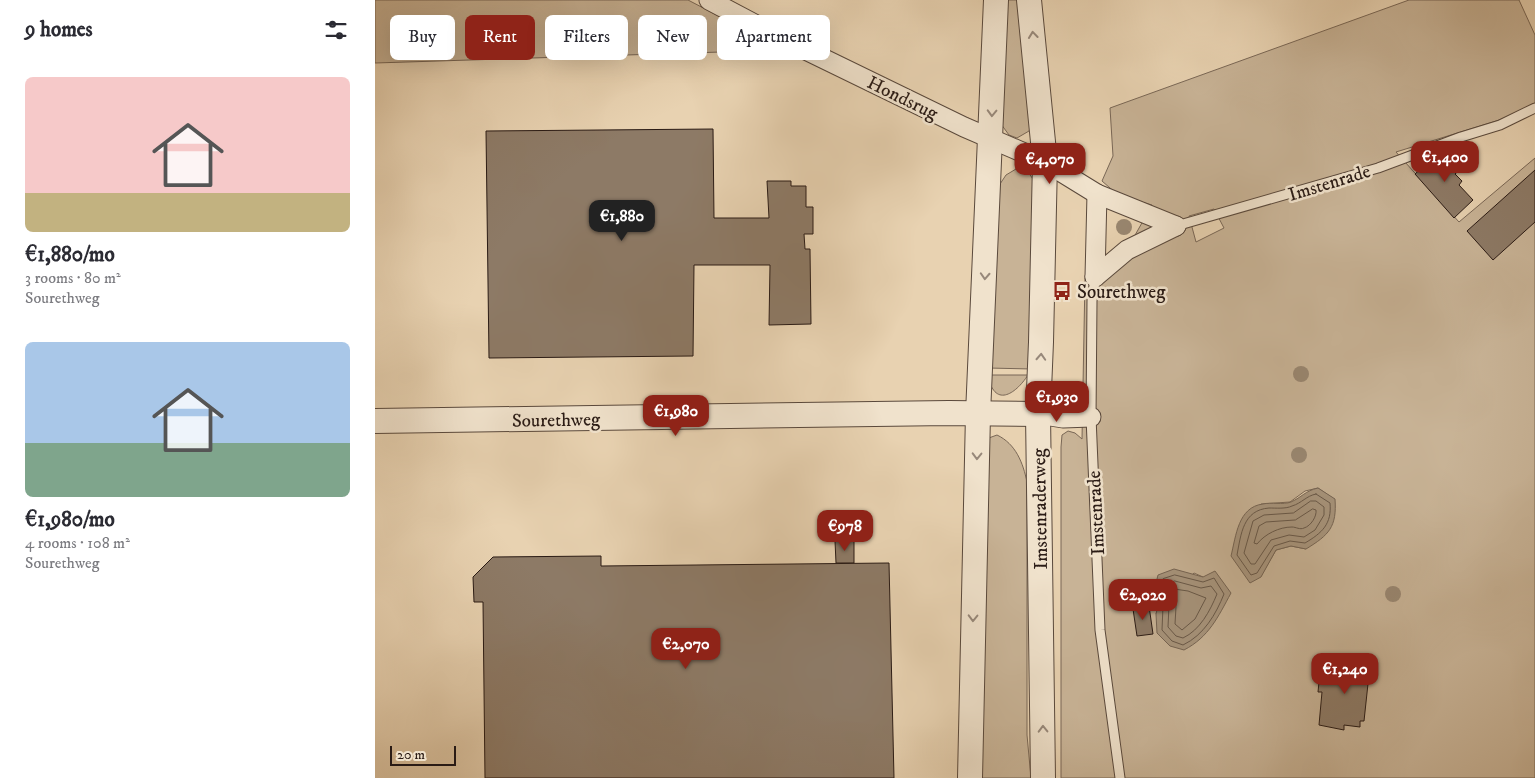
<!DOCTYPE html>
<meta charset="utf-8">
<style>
body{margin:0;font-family:"IM FELL DW Pica",serif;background:#f2f2f3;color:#2b2b33;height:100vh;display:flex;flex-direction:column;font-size:19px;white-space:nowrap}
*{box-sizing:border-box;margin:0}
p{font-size:16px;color:#7c7c81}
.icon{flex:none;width:28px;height:28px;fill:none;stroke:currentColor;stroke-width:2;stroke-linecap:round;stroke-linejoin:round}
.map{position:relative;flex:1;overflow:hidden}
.sheet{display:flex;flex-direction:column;background:#fff;width:375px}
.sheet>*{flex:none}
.hud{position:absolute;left:15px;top:15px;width:475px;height:45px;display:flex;gap:10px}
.scale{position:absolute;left:15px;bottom:12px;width:66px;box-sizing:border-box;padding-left:5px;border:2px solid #2a1b15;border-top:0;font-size:14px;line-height:18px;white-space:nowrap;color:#2a1b15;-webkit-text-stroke:4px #f0e2cc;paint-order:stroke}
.price{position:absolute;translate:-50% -42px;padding:0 11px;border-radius:10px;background:#8f2418;color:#fff;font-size:16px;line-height:32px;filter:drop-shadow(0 1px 2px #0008)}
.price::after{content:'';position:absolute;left:50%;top:30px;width:15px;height:11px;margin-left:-8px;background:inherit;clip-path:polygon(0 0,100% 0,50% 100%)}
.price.on{background:#222;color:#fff}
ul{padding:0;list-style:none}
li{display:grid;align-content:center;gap:10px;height:265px;padding:0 25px}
li span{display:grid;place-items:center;height:155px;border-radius:8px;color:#555}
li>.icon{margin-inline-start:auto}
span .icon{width:90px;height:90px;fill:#fffc;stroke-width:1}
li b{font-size:21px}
h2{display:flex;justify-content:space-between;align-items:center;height:60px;padding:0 25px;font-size:21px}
.pill{padding:0 18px;border-radius:8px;background:#fff;box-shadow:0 5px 20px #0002;font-size:18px;line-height:45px}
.pill.on{background:#8f2418;color:#fff}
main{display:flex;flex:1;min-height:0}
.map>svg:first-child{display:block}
.green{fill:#c8b396;stroke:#796756;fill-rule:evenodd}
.water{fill:#a7947c;stroke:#756453}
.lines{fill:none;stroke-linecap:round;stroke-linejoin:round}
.shore{stroke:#685848;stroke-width:1}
.building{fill:#8d7a66;stroke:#2a1b15}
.service-casing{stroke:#5a493c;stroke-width:11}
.minor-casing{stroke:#5a493c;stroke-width:21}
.tertiary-casing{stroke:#5a493c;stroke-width:26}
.service{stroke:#f0e2cc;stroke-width:9}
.minor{stroke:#f0e2cc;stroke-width:19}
.tertiary{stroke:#f0e2cc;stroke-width:24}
.tree{fill:#998771}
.oneway{stroke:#97887a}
.labels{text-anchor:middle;stroke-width:5;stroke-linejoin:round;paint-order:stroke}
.street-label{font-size:19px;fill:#2a1b15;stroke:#f0e2cc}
.poi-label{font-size:19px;fill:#2a1b15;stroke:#f0e2cc;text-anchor:start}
</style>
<main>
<section class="sheet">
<h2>9 homes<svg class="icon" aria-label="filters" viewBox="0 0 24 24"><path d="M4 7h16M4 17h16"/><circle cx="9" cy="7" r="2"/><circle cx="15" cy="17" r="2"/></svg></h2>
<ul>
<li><span style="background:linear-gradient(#f6c9c9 75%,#c2b280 0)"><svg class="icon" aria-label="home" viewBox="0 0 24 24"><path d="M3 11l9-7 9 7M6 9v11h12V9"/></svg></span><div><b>€1,880/mo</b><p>3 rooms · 80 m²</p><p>Sourethweg</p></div></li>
<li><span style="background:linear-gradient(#a9c7e8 65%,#7fa58c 0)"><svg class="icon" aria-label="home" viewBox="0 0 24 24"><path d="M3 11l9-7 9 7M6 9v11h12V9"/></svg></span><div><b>€1,980/mo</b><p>4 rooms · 108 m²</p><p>Sourethweg</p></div></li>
</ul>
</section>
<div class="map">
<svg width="1160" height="778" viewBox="0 0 1160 778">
<rect width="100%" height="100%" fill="#e8d2b1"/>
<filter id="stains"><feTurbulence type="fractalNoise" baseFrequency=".004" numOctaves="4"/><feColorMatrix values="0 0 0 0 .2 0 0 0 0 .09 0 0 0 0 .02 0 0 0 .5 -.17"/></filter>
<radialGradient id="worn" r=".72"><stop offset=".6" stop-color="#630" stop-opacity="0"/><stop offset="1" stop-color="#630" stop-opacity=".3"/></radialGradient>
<g class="green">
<polygon points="0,0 313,0 409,50 0,63"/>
<polygon points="630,0 643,0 657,126 654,131 642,138 634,135 626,124"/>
<path d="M1034 0H1144L1160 35V109L1021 152 1084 222 1160 158V778H686V447L687 435 693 431 700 433 707 439 710 278 741 269 777 205 743 195 727 181 738 156 735 108ZM839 209 849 228 821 242 814 216ZM943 488 959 499 931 549 916 546 901 550 886 576V504L915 502 930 491ZM819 573 828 577 781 614 783 607Z"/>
<polygon points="641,169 653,172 660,182 657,369 613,368 623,187 631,175"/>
<path d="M613 375H653C640 395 619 408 613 375Z"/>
<path d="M622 435C641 444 648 463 652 482V735L656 778H603L611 439Z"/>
</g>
<g class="water">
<path d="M943 488 960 499C962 527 954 535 931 549L916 546 901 550 886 577 875 583 856 556C861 536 863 507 888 504 896 502 908 505 916 502 927 497 930 491 943 488Z"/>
<path d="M799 569 828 577 840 571 856 593C843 617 834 637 809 650L795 646 782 633 781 614 783 606 779 591 783 575Z"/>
</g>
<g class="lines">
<g class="shore">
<path d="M941 494 955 503C957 524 947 533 930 543L915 541 899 546 882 573 876 575 862 555C866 534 868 510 894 508 901 508 911 509 917 506 927 503 931 496 941 494Z"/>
<polygon points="936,501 941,501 949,507 949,515 940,530 929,537 914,535 896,540 880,564 876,564 869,553 878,521 889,515 918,513"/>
<path d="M938 509 941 510C942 516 936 526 929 528 925 530 921 527 917 527 904 527 890 534 882 544L879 543 884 526 891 522 920 520Z"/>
<path d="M800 575 828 582 839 578 849 594C841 614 829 635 808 645L797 641 787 630 788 606 784 591 788 579Z"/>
<path d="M800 581 826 588 836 586 842 594C835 611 825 630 808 638L801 636 793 627 794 605 791 592 793 584Z"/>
<polygon points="799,589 813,591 831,598 820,619 807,630 800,624 801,607"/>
</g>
</g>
<g class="building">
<polygon points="338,129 339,218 394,218 392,181 416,181 416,186 431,186 431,207 438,207 438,234 429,234 430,249 435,249 436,324 394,325 395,265 319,265 318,356 114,358 111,131"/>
<polygon points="1075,152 1088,167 1080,174 1087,181 1084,185 1098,200 1079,218 1040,174 1058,158"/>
<polygon points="1160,170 1160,222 1118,260 1092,231"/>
<polygon points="460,541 479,541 479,563 461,563"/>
<polygon points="226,556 226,566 514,563 519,778 110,778 108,602 99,602 98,577 118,557"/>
<polygon points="774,606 778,634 762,636 758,609"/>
<polygon points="977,656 993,658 992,665 995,665 989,721 985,721 985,727 969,725 969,730 944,725 947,692 943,692 945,672 972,674 973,663 977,663"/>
</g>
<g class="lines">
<g class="service-casing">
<g id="service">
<polyline points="801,226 1003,168 1086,137 1125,125 1160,108"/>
<polyline points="720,277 717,301 716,417 725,630 745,778"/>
</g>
</g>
<g class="minor-casing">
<g id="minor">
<polyline points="334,0 404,37 589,127 670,162 722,194 801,226"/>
<polyline points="720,277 752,250 801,226"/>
<polyline points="720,277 722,194"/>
<polyline points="663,414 688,418 716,417"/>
</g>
</g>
<g class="tertiary-casing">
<g id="tertiary">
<polyline points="654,0 670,162 666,342 663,414 668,778"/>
<polyline points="0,421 574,413 663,414"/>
<polyline points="595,778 603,414 621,0"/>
</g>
</g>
<use href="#service" class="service"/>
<use href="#minor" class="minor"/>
<use href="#tertiary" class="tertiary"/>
</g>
<g class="tree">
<circle cx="749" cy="227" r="8"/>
<circle cx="926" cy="374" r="8"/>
<circle cx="924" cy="455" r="8"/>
<circle cx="1018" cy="594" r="8"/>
</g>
<defs><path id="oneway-chevron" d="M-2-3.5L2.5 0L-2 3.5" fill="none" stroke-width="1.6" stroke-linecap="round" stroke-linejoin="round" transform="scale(1.25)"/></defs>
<g class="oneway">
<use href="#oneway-chevron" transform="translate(658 35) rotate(-96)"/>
<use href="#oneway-chevron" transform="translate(617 113) rotate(92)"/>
<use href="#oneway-chevron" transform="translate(610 276) rotate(93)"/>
<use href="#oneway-chevron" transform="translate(666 357) rotate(-87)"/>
<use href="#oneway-chevron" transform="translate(602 456) rotate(91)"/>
<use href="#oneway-chevron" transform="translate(598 618) rotate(91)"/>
<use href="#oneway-chevron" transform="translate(668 729) rotate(-91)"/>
</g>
<defs>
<g id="bus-bare" transform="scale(1.5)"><path d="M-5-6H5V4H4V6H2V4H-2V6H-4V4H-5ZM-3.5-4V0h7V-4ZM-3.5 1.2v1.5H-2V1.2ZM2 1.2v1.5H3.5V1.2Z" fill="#8f2418" stroke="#f0e2cc" stroke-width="2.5" paint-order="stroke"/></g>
</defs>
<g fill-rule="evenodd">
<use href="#bus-bare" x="687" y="291"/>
</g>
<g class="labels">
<g class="street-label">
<text transform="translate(528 97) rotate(26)" y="7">Hondsrug</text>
<text transform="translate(954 182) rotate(-17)" y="7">Imstenrade</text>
<text transform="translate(181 419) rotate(-1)" y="7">Sourethweg</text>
<text transform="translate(664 509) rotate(-91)" y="7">Imstenraderweg</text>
<text transform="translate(720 513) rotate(-93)" y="7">Imstenrade</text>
</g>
<g class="poi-label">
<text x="702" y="298">Sourethweg</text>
</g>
</g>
<rect width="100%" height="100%" filter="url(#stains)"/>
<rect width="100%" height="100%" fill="url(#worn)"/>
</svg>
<div class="scale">20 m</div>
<b class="price" style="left:1070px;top:183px">€1,400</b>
<b class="price" style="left:675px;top:185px">€4,070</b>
<b class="price on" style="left:247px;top:242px">€1,880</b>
<b class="price" style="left:682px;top:423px">€1,930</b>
<b class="price" style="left:301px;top:437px">€1,980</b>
<b class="price" style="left:470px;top:552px">€978</b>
<b class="price" style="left:768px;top:621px">€2,020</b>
<b class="price" style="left:311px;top:670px">€2,070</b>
<b class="price" style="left:970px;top:695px">€1,240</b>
<div class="hud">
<a class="pill">Buy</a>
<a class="pill on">Rent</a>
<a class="pill">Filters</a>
<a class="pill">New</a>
<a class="pill">Apartment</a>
</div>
</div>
</main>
